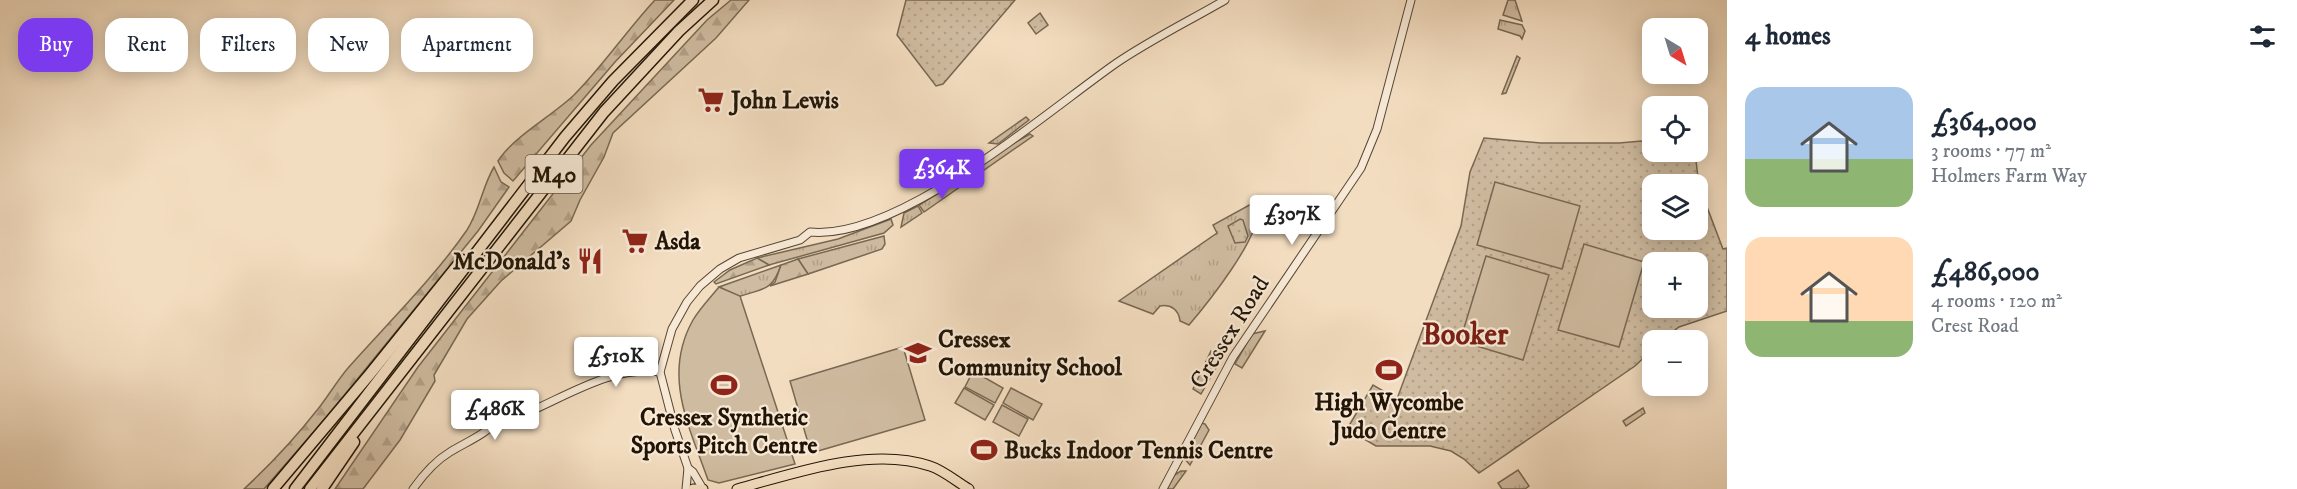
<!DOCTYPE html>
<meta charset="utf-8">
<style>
body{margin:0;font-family:"IM FELL DW Pica",serif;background:#f2f2f3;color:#1f2937;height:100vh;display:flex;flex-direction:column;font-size:22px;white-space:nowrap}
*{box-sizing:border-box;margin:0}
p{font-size:20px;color:#747a83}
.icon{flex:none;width:33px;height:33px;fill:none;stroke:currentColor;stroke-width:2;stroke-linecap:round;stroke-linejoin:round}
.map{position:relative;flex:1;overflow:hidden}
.details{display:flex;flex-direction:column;background:#fff;width:570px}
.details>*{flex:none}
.hud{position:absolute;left:18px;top:18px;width:570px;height:54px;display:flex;gap:12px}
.needle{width:39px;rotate:142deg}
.controls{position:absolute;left:1642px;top:18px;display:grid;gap:12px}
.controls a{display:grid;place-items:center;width:66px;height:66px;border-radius:12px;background:#fff;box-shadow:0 3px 15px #0003;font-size:30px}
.price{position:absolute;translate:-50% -51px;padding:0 14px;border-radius:6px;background:#fff;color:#222;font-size:20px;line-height:39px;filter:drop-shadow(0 2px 3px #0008)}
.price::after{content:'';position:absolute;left:50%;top:36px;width:18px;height:14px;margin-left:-9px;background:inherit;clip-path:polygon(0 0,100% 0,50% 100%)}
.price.on{background:#7c3aed;color:#fff}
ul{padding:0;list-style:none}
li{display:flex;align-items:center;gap:18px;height:150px;padding:0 18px}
li span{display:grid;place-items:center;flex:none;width:168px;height:120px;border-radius:18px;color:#555}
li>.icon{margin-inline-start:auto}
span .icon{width:72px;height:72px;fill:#fffc;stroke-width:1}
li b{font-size:26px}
h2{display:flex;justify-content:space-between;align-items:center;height:72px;padding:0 18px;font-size:26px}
.chip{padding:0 21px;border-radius:18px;background:#fff;box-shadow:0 3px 15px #0003;font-size:21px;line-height:54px}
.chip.on{background:#7c3aed;color:#fff}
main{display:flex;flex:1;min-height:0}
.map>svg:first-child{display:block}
.grass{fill:url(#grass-tufts);stroke:#786852;stroke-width:1.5}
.forest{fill:url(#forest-firs);stroke:#786852;stroke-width:1.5}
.park{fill:url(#park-dots);stroke:#786852;stroke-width:1.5;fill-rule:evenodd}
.garden{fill:#cfbba0;stroke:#786852;stroke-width:1.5}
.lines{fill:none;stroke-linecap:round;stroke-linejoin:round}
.tertiary-casing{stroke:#564634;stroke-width:9}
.trunk-casing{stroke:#211405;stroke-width:11}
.motorway-casing{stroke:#211405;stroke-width:13}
.tertiary{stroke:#f7e9d6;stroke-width:7}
.trunk{stroke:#f3ddc0;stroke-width:9}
.motorway{stroke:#f3ddc0;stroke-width:10}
.labels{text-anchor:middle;stroke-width:4.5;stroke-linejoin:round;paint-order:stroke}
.shield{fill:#f7e9d6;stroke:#615444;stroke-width:1.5}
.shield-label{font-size:22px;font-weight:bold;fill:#211405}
.poi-label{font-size:24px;font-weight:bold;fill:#211405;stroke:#f7e9d6;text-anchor:start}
.street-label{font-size:24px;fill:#211405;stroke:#f7e9d6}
.district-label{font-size:30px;font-weight:bold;fill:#7a1f14;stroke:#f7e9d6}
</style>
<main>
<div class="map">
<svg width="1727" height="489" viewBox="0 0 1727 489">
<defs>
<pattern id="grass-tufts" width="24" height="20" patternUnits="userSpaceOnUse" patternTransform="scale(1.5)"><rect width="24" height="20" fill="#cfbba0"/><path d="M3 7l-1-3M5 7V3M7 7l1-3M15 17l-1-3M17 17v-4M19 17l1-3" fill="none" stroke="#b1a088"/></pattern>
<pattern id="forest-firs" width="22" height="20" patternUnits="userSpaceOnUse" patternTransform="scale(1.5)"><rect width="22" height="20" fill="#cfbba0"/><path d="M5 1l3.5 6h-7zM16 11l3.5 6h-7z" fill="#b1a088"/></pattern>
<pattern id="park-dots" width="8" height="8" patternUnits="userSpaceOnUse" patternTransform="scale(1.5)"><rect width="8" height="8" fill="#cfbba0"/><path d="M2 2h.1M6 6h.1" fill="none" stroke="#b1a088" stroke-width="1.8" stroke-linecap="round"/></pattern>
</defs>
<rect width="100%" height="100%" fill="#f3ddc0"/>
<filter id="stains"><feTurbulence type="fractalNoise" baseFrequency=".00333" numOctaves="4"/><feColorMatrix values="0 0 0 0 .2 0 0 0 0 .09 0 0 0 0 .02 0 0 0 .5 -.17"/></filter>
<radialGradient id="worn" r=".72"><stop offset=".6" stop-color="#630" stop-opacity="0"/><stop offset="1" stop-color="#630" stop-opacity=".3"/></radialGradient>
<g class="grass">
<polygon points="1508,0 1515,0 1522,21 1503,15"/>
<polygon points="1500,20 1522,25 1525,31 1522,39 1520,36 1498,29"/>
<polygon points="1517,56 1520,58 1506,93 1502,94"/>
<polygon points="1026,117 1029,120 998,144 989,143"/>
<polygon points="1030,134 1033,136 924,212 919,205 960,180 1012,144"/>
<path d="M1253 203C1253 204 1257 209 1257 211 1261 237 1206 305 1189 325L1180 321C1179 310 1171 304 1160 306L1153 314 1119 301 1217 233 1213 225Z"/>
<polygon points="918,206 922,213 901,227 904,213"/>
<polygon points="891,219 893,225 884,233 769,265 757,258 838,239"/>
<polygon points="884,236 885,244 882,249 808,274 798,259"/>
<path d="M781 265C772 292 763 288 738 297L719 287Z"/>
<polygon points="1265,331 1242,368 1235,364 1252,334"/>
<polygon points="1211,351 1221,359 1201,394 1193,389"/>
<polygon points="1643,408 1645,413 1626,426 1623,421"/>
<polygon points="1201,423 1205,424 1209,430 1190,465 1184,458 1185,455"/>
<polygon points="1518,470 1529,486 1525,489 1502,489 1498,483"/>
<polygon points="1181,471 1186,471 1173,489 1166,489 1174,475"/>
</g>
<g class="forest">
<path d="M655 0H674L615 62 513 181 504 173 498 161C513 137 552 116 574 95 603 66 627 30 655 0Z"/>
<polygon points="731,0 749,0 716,38 613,133 604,157 580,200 571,221 501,281 467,319 434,375 435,381 400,440 363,489 335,489 418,367 591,145 707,20"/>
<path d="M494 167 501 182 509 187 478 231 324 420 264 489H244C271 464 296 437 318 409 329 395 337 381 348 368 388 323 433 279 467 230 480 210 482 187 494 167Z"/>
<polygon points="757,258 769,265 716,284 714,282 730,270"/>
<polygon points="798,259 808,274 770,286 775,282 781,265"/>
</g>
<g class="park">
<polygon points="906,0 1015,0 943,84 936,86 897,35"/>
<polygon points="1040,13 1048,25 1036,34 1028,23"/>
<path d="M1484 138 1541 143H1619L1653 140V152H1695L1699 186 1723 249 1727 248V311L1679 327 1662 340H1653V349L1635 366 1479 473 1464 459 1451 451 1430 446H1376L1347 429 1373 385 1397 399 1461 226 1470 172ZM1653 184H1698V230H1653ZM1653 262H1698V308H1653Z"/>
<polygon points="1240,219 1243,220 1248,236 1245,242 1235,243 1228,226"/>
</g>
<g class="garden">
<polygon points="1495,182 1580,206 1562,269 1477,245"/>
<polygon points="1584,244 1644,262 1619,347 1558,330"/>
<polygon points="1486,256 1549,275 1523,360 1460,341"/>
<path d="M719 287 740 296 795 464 719 483 708 480C689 426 662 375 693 320 700 308 710 298 719 287Z"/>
<polygon points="903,347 925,420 811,453 790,381"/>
<polygon points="973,371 1003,388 995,403 965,387"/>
<polygon points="964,388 994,405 985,420 955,403"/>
<polygon points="1011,388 1042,404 1033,420 1003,403"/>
<polygon points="1002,405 1028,419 1019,436 993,422"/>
</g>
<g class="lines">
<g class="tertiary-casing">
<g id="tertiary">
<polyline points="688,468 693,472 703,489"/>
<path d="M413 489C423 475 435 461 450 452 468 441 487 434 501 417H517C563 399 610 365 660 372"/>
<path d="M686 489 688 468 675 430 660 372 672 329 687 302 700 286 720 269 739 258 800 240 810 232C897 241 1044 114 1115 64 1150 40 1189 21 1225 0"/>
<polyline points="1163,489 1233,357 1361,168 1377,129 1411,0"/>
</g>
</g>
<g class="trunk-casing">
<g id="trunk">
<polyline points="693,489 703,489"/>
<path d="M737 489C795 473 871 446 930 466 943 470 957 482 969 489"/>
</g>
</g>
<g class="motorway-casing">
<g id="motorway">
<polyline points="273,489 370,374 462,260"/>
<polyline points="295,489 565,137 613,81 693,0"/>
<polyline points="310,489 604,112 679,31 713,0"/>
<polyline points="322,489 354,442"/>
</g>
</g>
<use href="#tertiary" class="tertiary"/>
<use href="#trunk" class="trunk"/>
<use href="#motorway" class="motorway"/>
</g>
<defs>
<g id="supermarket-bare" transform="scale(2.07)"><path d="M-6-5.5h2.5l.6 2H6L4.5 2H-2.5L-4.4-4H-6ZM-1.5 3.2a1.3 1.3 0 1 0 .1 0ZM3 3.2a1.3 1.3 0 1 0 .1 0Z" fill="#8f2418" stroke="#f7e9d6" stroke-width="2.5" paint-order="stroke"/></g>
<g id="restaurant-bare" transform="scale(2.07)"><path d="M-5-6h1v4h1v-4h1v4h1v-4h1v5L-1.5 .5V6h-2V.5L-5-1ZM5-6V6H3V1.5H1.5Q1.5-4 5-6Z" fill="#8f2418" stroke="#f7e9d6" stroke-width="2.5" paint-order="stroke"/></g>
<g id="school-bare" transform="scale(2.07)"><path d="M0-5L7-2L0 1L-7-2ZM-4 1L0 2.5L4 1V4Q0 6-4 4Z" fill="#8f2418" stroke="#f7e9d6" stroke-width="2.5" paint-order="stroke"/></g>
<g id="stadium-bare" transform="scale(2.07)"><path d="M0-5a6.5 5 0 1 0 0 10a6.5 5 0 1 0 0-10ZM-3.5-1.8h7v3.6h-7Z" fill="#8f2418" stroke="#f7e9d6" stroke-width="2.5" paint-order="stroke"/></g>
</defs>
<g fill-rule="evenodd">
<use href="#supermarket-bare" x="711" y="100"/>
<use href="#supermarket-bare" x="635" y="241"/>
<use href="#restaurant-bare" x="590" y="261"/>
<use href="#school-bare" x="918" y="353"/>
<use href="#stadium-bare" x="1389" y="370"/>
<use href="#stadium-bare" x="724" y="385"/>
<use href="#stadium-bare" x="984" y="450"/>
</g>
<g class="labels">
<rect class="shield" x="525.5" y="155" width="57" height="38" rx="4.5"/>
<g class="shield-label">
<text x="554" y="182">M40</text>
</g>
<g class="poi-label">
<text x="731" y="108">John Lewis</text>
<text x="655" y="249">Asda</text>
<text x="570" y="269" text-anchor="end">McDonald's</text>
<text x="938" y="347">Cressex<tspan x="938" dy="28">Community School</tspan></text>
<text x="1389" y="410" text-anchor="middle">High Wycombe<tspan x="1389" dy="28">Judo Centre</tspan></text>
<text x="724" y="425" text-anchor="middle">Cressex Synthetic<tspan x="724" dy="28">Sports Pitch Centre</tspan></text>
<text x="1004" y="458">Bucks Indoor Tennis Centre</text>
</g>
<g class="street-label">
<text transform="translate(1229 332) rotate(-58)" y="8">Cressex Road</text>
</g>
<g class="district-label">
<text x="1465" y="344">Booker</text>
</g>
</g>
<rect width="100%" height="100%" filter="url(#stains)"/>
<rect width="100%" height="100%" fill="url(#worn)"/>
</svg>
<div class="controls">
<a><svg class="needle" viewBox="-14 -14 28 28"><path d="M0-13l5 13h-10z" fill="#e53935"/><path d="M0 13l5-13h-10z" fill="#747a83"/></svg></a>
<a><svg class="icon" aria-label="locate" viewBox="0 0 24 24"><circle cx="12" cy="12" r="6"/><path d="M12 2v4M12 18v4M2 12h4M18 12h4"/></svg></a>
<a><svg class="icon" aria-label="layers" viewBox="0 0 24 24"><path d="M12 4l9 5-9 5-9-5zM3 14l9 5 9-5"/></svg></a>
<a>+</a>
<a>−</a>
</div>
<b class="price on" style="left:942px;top:200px">£364K</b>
<b class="price" style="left:1292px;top:246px">£307K</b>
<b class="price" style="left:616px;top:388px">£510K</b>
<b class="price" style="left:495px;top:441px">£486K</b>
<div class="hud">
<a class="chip on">Buy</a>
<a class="chip">Rent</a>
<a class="chip">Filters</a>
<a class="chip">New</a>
<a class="chip">Apartment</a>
</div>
</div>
<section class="details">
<h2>4 homes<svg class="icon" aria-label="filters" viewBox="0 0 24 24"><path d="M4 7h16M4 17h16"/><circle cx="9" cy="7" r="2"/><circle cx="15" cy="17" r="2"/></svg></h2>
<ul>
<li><span style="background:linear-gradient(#a9c7e8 60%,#8fb573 0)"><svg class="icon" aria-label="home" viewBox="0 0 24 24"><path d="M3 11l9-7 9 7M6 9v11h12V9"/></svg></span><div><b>£364,000</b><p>3 rooms · 77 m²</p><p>Holmers Farm Way</p></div></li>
<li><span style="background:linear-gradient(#ffd9b3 70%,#8fb573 0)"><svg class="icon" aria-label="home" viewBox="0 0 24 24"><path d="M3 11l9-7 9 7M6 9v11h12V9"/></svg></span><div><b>£486,000</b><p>4 rooms · 120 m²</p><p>Crest Road</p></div></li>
</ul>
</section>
</main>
